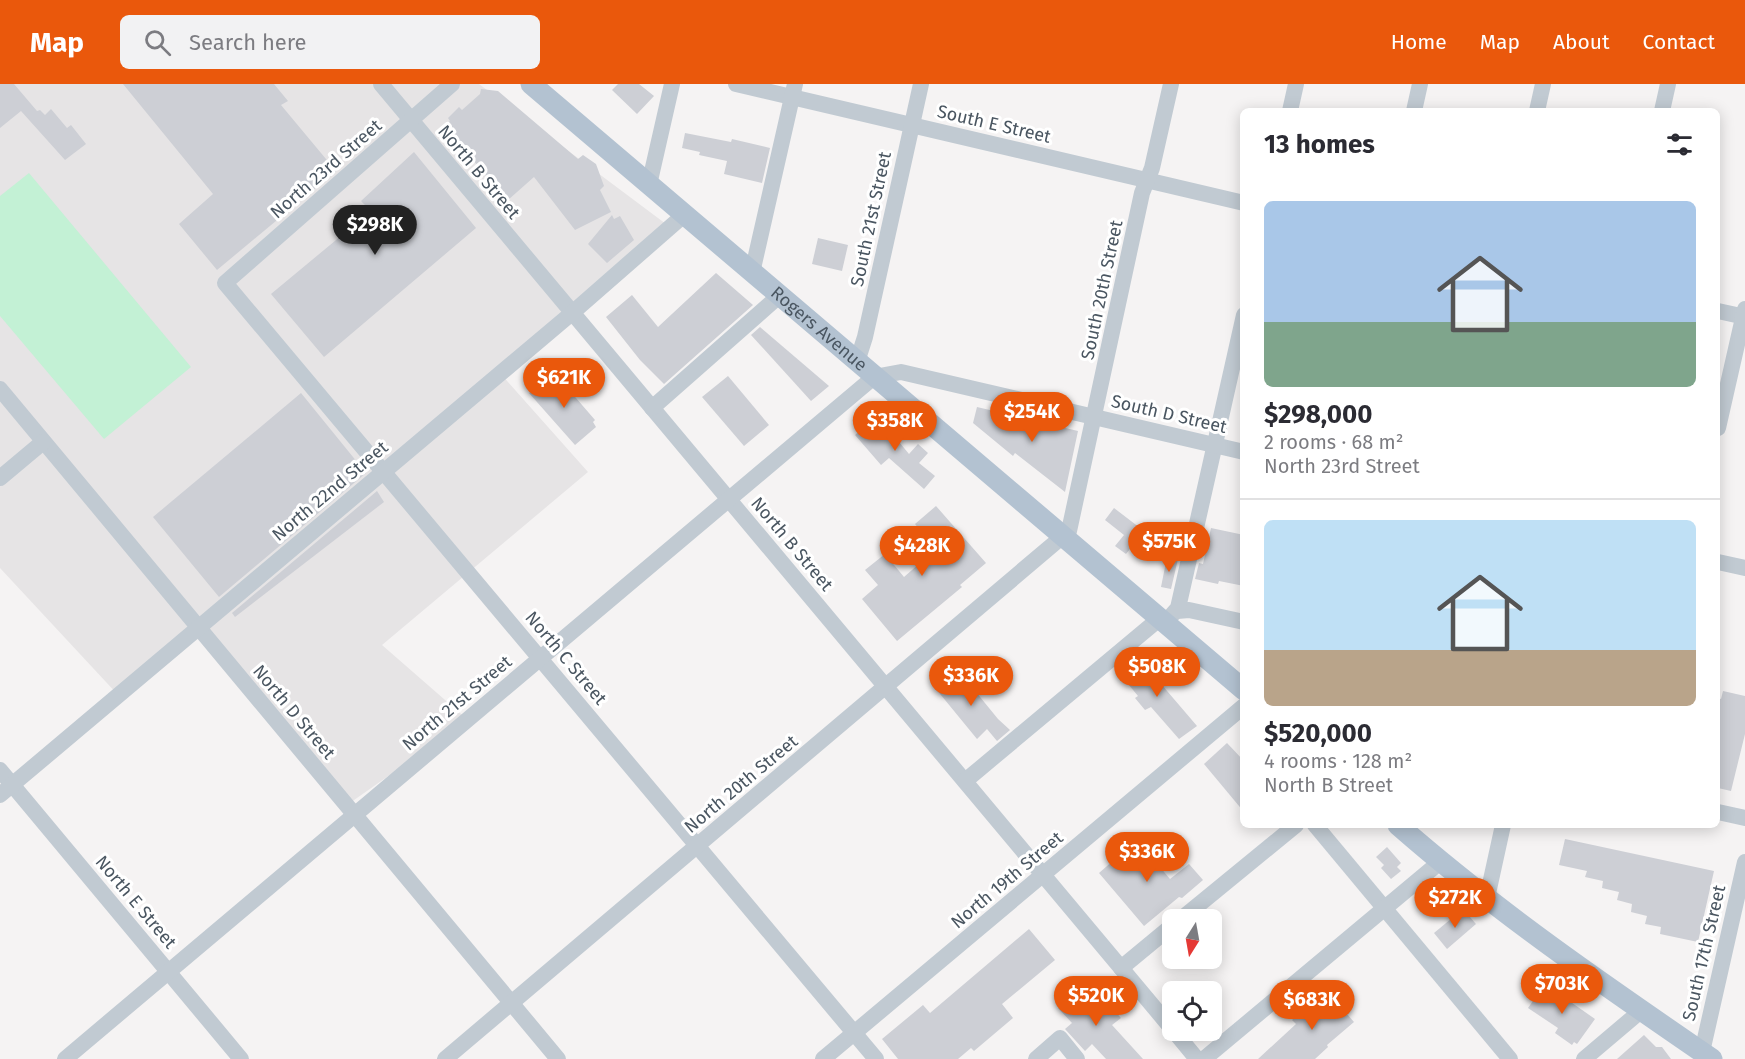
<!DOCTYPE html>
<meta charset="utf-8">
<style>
body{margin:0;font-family:"Fira Sans",sans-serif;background:#f2f2f3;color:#2b2b33;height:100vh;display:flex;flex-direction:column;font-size:22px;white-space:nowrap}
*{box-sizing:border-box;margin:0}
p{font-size:20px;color:#7c7c81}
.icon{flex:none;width:33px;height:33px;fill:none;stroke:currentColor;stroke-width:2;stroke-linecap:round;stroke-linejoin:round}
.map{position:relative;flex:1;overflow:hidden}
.details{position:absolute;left:1240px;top:24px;width:480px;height:720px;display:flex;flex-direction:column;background:#fff;border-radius:9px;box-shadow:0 3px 15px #0003}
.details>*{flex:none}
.needle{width:39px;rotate:191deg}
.controls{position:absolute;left:1162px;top:825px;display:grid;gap:12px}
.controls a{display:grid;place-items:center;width:60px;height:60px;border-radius:9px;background:#fff;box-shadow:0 3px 15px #0003;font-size:30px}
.price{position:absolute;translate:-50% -51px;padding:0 14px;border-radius:21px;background:#ea580c;color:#fff;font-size:20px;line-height:39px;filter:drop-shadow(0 2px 3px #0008)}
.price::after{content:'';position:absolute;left:50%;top:36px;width:18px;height:14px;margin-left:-9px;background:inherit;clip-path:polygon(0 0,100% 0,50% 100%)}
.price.selected{background:#222;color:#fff}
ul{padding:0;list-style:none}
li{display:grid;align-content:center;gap:12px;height:318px;padding:0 24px}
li+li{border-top:2px solid #e1e1e2}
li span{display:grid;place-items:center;height:186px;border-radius:9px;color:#555}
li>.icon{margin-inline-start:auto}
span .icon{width:108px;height:108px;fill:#fffc;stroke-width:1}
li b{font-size:26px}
h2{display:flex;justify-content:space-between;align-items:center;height:72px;padding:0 24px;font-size:26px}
header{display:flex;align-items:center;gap:36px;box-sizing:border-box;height:84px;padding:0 30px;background:#ea580c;color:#fff}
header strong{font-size:28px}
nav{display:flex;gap:33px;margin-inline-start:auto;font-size:21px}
.search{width:420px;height:54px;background:#f2f2f3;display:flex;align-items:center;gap:15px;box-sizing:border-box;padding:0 21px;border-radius:9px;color:#7c7c81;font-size:22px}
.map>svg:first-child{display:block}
.education{fill:#e6e4e5}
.green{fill:#c3f1d5}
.building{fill:#cdcfd5}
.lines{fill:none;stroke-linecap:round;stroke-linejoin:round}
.minor{stroke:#c1cad2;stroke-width:16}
.major{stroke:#b3c2d1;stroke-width:21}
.labels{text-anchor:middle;stroke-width:6;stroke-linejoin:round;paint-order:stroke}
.street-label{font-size:18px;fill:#4a5661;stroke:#fff}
</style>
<header>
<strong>Map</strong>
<div class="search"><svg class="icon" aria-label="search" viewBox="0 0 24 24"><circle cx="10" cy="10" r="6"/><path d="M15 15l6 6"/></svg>Search here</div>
<nav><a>Home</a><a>Map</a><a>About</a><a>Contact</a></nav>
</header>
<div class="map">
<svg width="1745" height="975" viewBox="0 0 1745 975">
<rect width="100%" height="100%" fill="#f5f3f3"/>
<polygon class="education" points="0,0 479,0 670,143 500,289 588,388 382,561 468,636 347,721 199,544 119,612 0,484"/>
<polygon class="green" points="29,89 191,283 104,355 0,232 0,112"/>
<g class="building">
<polygon points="0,0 14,0 37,27 40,26 45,31 51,25 67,44 71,41 86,60 65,76 21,27 0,44"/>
<polygon points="123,0 274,0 288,17 281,21 336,87 217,186 179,140 213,110"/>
<polygon points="618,0 639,0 654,12 637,30 612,6"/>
<polygon points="481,5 498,7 578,75 583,71 596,80 604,102 600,106 611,128 575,146 534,93 507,117 444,41 450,37 448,34 459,23 462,26 480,10"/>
<polygon points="685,49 731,58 732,55 770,64 762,99 724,90 727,77 699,71 700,68 682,64"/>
<polygon points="414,68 476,144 324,273 271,210 371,127 361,117"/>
<polygon points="612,131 614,135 620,132 634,156 607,179 588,160"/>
<polygon points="818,154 848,161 842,187 812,180"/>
<polygon points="716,189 753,221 664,300 640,276 606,233 632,211 658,243"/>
<polygon points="760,243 829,302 811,317 751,251"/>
<polygon points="552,289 556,294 557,292 595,336 593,338 596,343 575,361 529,309"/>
<polygon points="728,292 769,341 744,362 702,313"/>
<polygon points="301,309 366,389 219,513 153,433"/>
<polygon points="977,323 1078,347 1065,408 1015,369 1013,372 973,339"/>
<polygon points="875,334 878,338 881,336 909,370 918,360 928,369 919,379 935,392 924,405 889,374 881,381 855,351"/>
<polygon points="377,407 384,418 235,533 232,529"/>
<polygon points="936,422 986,479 960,501 962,503 897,557 862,515 878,501 865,486 885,470 904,493 936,465 915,440"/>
<polygon points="1114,424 1144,447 1126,470 1115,462 1124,451 1105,436"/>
<polygon points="1211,444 1244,451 1244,502 1219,497 1218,500 1195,495 1199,479 1203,480"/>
<polygon points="1167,473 1178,475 1171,505 1161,503"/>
<polygon points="1138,573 1197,642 1179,655 1151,623 1145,626 1135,614 1138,612 1119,589"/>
<polygon points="958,586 998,635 1010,646 997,657 987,645 977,655 936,605"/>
<polygon points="1723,607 1745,612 1745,650 1731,707 1718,704 1718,614 1721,615"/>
<polygon points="1227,659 1244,677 1244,728 1204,680"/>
<polygon points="1565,755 1714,787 1698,858 1660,850 1661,843 1645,840 1647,832 1631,828 1632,820 1617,816 1619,808 1602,804 1603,797 1585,793 1587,787 1559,781"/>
<polygon points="1137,756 1170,795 1189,780 1203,796 1182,814 1179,813 1144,842 1099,789"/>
<polygon points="1387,763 1401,779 1397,783 1401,787 1391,795 1381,784 1384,781 1376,773"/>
<polygon points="1463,825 1476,840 1447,865 1434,849"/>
<polygon points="1029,845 1055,876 1002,920 1013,934 974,967 971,964 958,975 898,975 882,955 923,921 930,929"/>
<polygon points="1545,900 1595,935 1577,960 1574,958 1572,961 1555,949 1558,944 1528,924"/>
<polygon points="1079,905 1091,919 1100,911 1121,934 1112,941 1143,975 1106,975 1092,960 1085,967 1065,945 1072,939 1058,924"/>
<polygon points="1326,906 1354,938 1327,961 1328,963 1315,975 1258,975 1296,940 1292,936"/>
<polygon points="1644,951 1656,963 1662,963 1671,975 1617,975"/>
</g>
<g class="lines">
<g class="minor">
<polyline points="381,0 1173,946"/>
<polyline points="452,0 225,199 876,975"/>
<polyline points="736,0 1244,119"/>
<polyline points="1290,27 1296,0"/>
<polyline points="1414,27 1420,0"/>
<polyline points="1537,27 1543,0"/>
<polyline points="1662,27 1668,0"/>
<polyline points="649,101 672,0"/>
<polyline points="752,189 795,0"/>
<polyline points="1718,227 1745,233"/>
<polyline points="857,278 865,253 921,0"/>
<polyline points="0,305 558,975"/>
<polyline points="652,324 779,212"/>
<polyline points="1718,344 1745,225"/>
<polyline points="0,394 43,358"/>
<polyline points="1718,478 1745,484"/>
<polyline points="1177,527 1189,526 1244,538"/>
<polyline points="1165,539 1178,524 1244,231"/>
<polyline points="0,686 241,975"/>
<polyline points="965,697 1159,535"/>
<polyline points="0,711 572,229 684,131"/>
<polyline points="1718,728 1745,734"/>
<polyline points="1315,741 1510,975"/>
<polyline points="1487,814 1503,741"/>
<polyline points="1180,836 1296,741"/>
<polyline points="1121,884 1173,841"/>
<polyline points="1173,946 1197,975"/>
<polyline points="1702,968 1745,778"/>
<polyline points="65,975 874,293 901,288 1244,368"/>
<polyline points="445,975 1069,447 1142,109 1152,84 1171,0"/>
<polyline points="823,975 1244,622"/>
<polyline points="1036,975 1060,954 1077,975"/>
<polyline points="1204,975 1440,778"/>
<polyline points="1584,975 1642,926"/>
</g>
<g class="major">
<path id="s1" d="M531 0 1244 606"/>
<path d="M1398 741C1496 827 1604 901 1712 975"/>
</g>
</g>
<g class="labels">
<g class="street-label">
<text transform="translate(994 40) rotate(13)" y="6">South E Street</text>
<text transform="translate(326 85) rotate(-41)" y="6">North 23rd Street</text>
<text transform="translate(479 88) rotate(50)" y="6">North B Street</text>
<text transform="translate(871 135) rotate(-78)" y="6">South 21st Street</text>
<text transform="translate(1102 206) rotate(-78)" y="6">South 20th Street</text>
<text dy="6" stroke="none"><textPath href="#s1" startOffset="378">Rogers Avenue</textPath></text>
<text transform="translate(1169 330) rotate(13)" y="6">South D Street</text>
<text transform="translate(330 407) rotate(-40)" y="6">North 22nd Street</text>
<text transform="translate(792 460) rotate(50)" y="6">North B Street</text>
<text transform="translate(566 574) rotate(50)" y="6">North C Street</text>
<text transform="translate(457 619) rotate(-40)" y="6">North 21st Street</text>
<text transform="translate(294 628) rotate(50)" y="6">North D Street</text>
<text transform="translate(741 700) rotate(-40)" y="6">North 20th Street</text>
<text transform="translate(1007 796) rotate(-40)" y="6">North 19th Street</text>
<text transform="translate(136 818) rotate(50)" y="6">North E Street</text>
<text transform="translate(1704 869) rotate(-77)" y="6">South 17th Street</text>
</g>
</g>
</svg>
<div class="controls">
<a><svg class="needle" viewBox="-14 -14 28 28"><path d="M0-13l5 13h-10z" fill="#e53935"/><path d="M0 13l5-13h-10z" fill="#7c7c81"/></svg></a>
<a><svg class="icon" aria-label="locate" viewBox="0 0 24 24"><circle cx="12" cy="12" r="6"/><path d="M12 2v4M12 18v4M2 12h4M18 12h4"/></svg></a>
</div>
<b class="price selected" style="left:375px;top:172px">$298K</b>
<b class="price" style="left:564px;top:325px">$621K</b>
<b class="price" style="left:1032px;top:359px">$254K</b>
<b class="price" style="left:895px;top:368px">$358K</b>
<b class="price" style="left:1169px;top:489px">$575K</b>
<b class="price" style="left:922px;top:493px">$428K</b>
<b class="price" style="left:1157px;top:614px">$508K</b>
<b class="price" style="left:971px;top:623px">$336K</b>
<b class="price" style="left:1147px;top:799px">$336K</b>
<b class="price" style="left:1455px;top:845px">$272K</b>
<b class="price" style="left:1562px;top:931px">$703K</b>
<b class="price" style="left:1096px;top:943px">$520K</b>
<b class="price" style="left:1312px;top:947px">$683K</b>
<section class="details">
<h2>13 homes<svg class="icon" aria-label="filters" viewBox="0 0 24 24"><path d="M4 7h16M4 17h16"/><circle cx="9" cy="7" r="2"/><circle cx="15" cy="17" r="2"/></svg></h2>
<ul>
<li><span style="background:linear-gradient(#a9c7e8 65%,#7fa58c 0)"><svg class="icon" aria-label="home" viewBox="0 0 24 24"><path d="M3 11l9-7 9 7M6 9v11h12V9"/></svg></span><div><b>$298,000</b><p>2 rooms · 68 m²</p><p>North 23rd Street</p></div></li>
<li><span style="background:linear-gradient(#bfe0f5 70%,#b9a48a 0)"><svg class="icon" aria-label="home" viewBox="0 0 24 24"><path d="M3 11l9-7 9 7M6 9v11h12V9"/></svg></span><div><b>$520,000</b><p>4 rooms · 128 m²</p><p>North B Street</p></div></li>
</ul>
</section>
</div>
